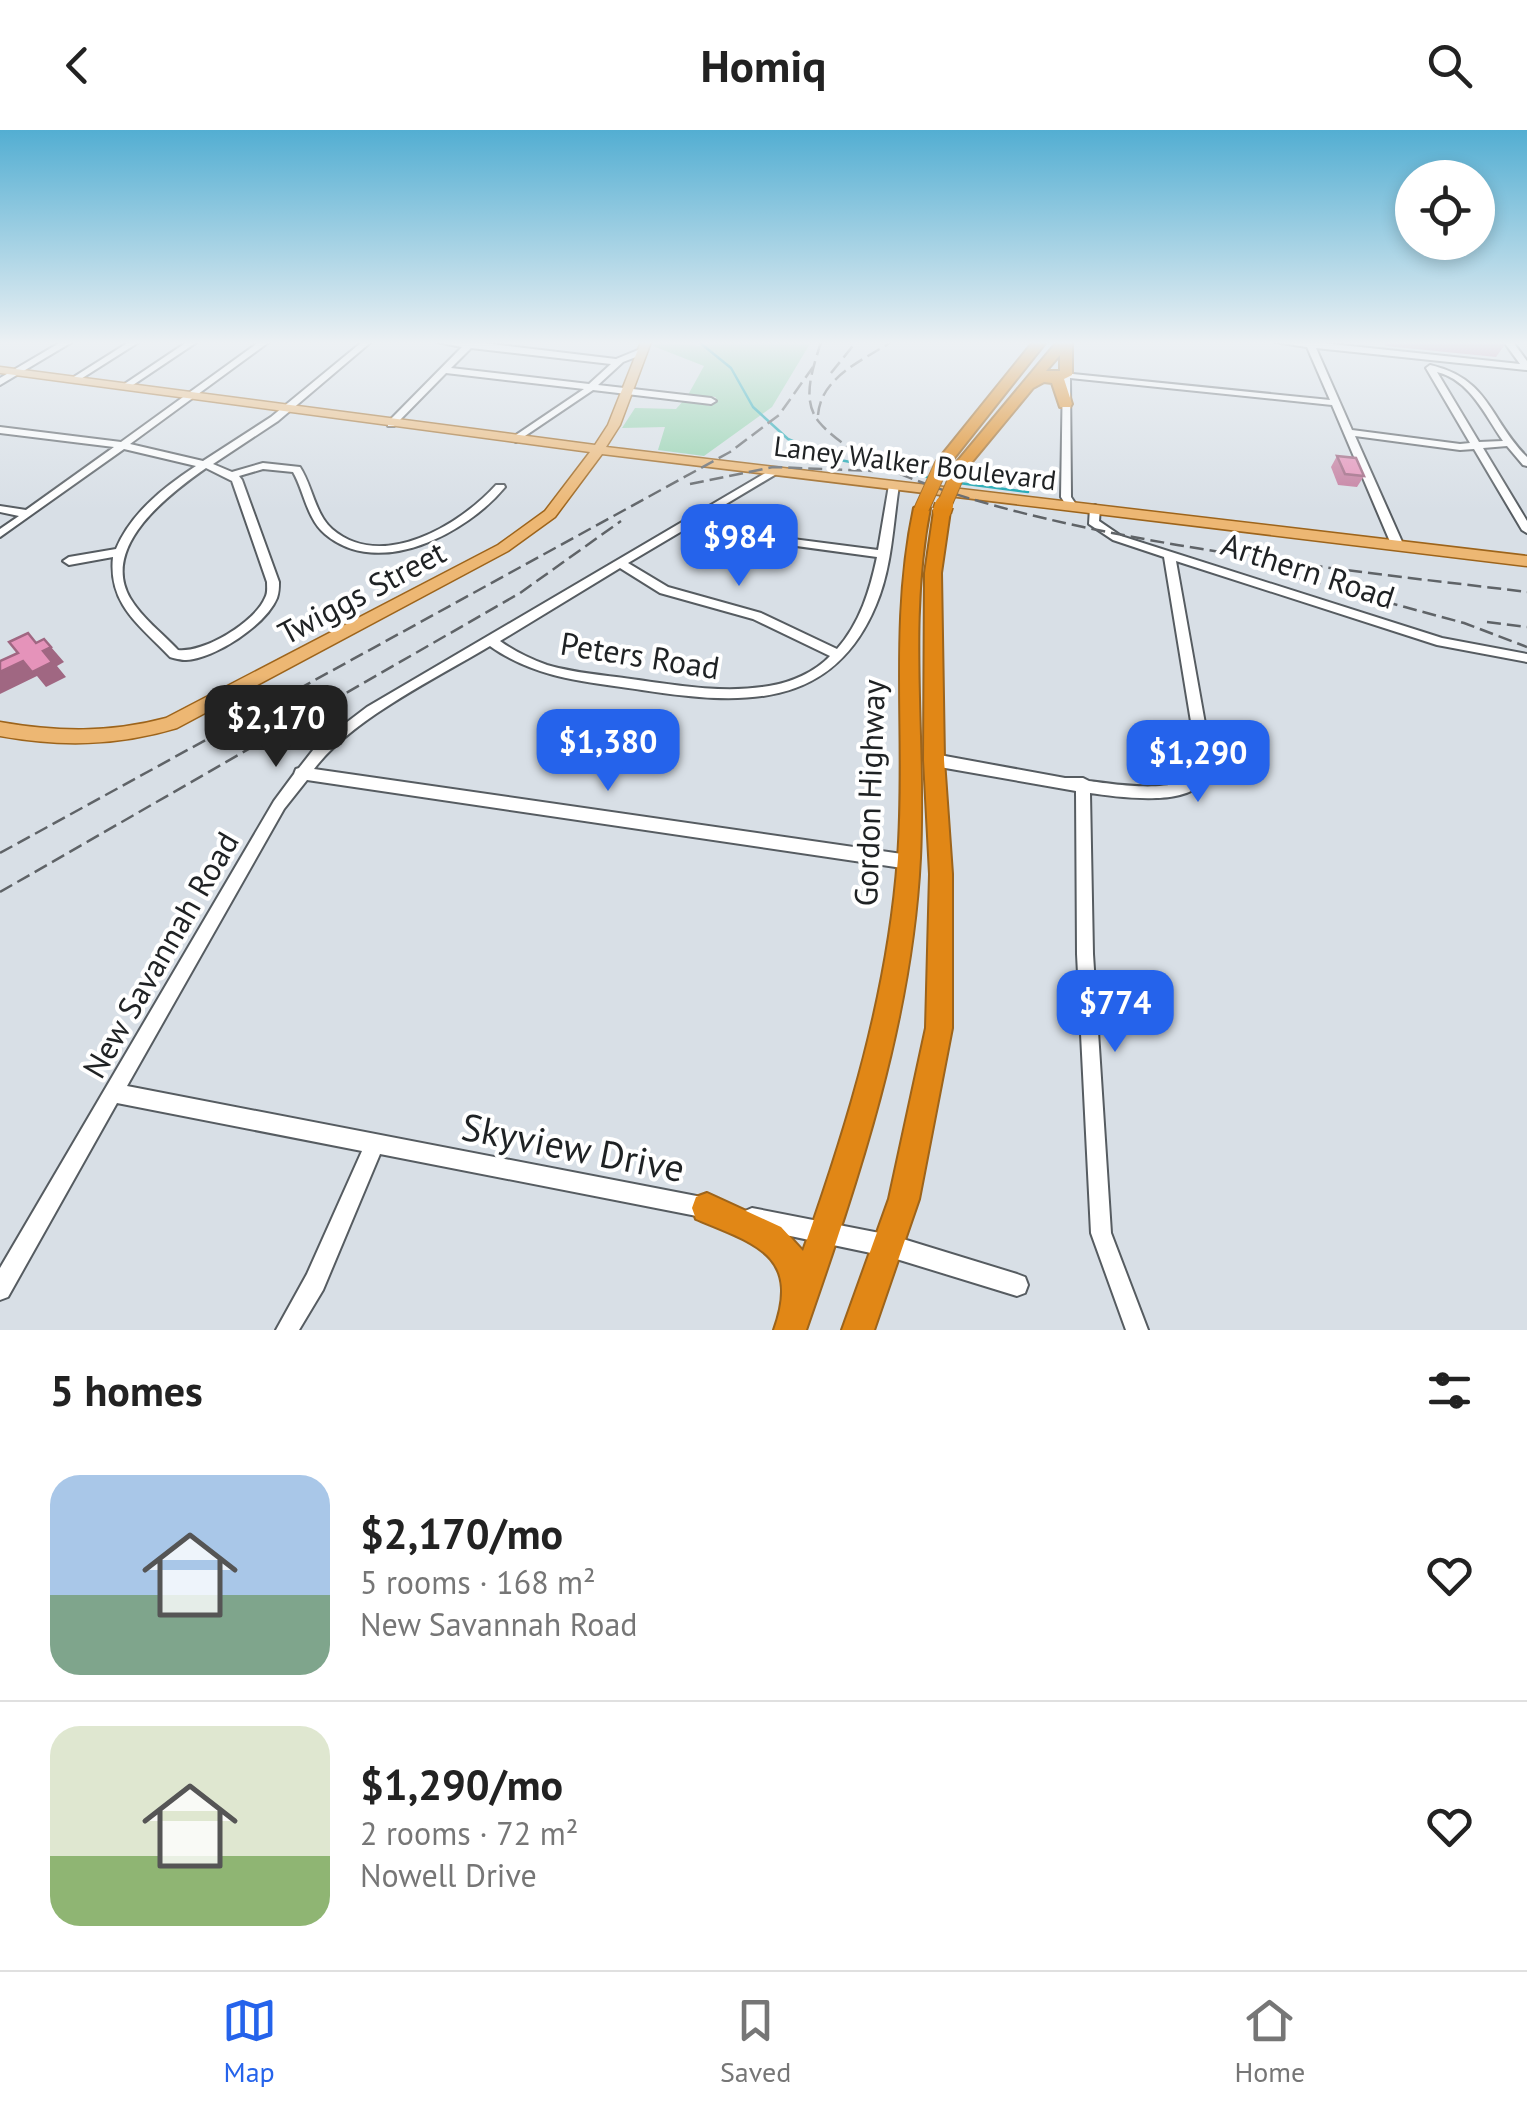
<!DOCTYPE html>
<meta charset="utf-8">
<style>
body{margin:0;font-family:"PT Sans",sans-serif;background:#f6f6f6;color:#222;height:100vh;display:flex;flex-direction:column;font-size:38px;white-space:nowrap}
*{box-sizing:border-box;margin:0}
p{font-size:32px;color:#767676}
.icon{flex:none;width:55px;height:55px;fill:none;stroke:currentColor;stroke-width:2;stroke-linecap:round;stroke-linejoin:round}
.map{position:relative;height:1200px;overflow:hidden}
.panel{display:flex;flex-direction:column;background:#fff;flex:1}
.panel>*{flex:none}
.controls{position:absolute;left:1395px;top:30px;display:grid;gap:20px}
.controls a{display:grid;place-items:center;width:100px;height:100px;border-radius:50%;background:#fff;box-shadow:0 5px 15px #0003;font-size:50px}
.price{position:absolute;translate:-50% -85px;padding:0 22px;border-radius:20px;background:#2563eb;color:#fff;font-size:32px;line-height:65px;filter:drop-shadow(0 2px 5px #0008)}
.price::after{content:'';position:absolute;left:50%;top:60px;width:30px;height:22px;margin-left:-15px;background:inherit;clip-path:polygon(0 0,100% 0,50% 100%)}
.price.selected{background:#222;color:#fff}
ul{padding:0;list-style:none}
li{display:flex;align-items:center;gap:30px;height:250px;padding:0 50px}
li+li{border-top:2px solid #e0e0e0}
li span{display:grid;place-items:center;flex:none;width:280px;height:200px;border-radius:30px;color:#555}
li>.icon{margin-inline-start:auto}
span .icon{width:120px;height:120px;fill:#fffc;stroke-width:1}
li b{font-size:42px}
h2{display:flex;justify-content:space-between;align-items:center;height:120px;padding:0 50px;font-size:42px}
header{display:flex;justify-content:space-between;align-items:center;height:130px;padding:0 50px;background:#fff;font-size:45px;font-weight:800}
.tabs{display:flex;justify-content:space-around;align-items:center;height:140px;border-top:2px solid #e0e0e0;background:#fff;font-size:28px;color:#767676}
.tabs a{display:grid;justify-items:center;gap:5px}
.tabs .selected{color:#2563eb}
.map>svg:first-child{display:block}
.green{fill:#94d2ae}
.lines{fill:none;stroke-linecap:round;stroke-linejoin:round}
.stream{stroke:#13a4b0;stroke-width:2.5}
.minor-casing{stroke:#565c61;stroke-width:4}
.major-casing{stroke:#9d641b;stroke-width:3}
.highway-casing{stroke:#9d641b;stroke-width:4}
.minor{fill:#fff;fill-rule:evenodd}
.major{fill:#edb773;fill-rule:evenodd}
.highway{fill:#e18716;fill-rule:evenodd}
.rail{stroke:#5f6367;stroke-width:2.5;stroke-dasharray:14 6;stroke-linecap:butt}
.highway-bridge-far1-casing{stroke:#9d641b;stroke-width:16;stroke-linecap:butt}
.highway-bridge-casing{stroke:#9d641b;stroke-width:21;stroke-linecap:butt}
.highway-bridge-far1{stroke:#e18716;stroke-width:14}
.highway-bridge{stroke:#e18716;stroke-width:18}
.wall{fill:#c57ea0}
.shaded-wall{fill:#a06782}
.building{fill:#e593ba;stroke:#a06782;stroke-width:2.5}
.labels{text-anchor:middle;stroke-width:8;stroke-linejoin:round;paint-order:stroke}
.far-street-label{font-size:28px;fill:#1f2224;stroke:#fff}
.street-label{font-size:32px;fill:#1f2224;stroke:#fff}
.near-street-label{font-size:38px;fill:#1f2224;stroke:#fff}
</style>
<header><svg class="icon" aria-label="back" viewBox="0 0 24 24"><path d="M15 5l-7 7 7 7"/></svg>Homiq<svg class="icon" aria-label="search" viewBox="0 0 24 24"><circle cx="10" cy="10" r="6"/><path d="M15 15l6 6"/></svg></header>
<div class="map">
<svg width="1527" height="1200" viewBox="0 0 1527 1200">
<rect width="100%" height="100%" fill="#d8dfe6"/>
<polygon class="green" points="657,212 700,216 703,212 811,212 772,277 704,326 658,320 665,297 622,298 635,278 676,279 684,270 711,276 716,267 688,265 704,236 653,216"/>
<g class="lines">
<g class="stream">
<polyline points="699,212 731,238 753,277 788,309 835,329 932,348"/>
<polyline points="959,353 1028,362"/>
</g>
<g class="minor-casing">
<g id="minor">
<polygon points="61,212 72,212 0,255 0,248"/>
<polygon points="129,212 139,212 76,252 69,250"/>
<polygon points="187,212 197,212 127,259 120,257"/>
<path d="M259 212H269L130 314 203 331 271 287 362 212H371L278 291 213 334 232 342 263 333 300 337C312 355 315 384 332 399 382 442 460 395 496 355H504L505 357C467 403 379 450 325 404 307 389 304 361 293 342L263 339 239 346 242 350 279 452C279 458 279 462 277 468 266 495 214 529 186 530 182 530 173 528 170 527 140 495 108 475 113 427L69 435 63 431 69 427 116 419C131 383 164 357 196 336L124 319 0 407V399L19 386 0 382V376L26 380 114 317 0 303V297L121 312ZM206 338 232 351 267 452C267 458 268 463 265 468 255 492 204 523 178 520 162 503 142 488 130 468 100 416 169 364 206 338Z"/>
<path d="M437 212H475L616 229 638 220 642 223 641 225 623 232 598 255 711 268 716 271 711 274 593 260 516 312 511 309 513 307 584 259 446 243 394 296H388V292L462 217ZM471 218 611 234 589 254 451 238Z"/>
<path d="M1275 212H1313L1520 234 1504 212H1513L1527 231V240L1316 218 1352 300 1460 314 1470 313 1426 238 1430 235C1490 249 1489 289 1527 327V336L1523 335 1507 316 1483 318 1527 391V403L1522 400 1474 319 1460 320 1355 306 1403 414 1397 417 1391 414 1332 275 1070 248 1071 367 1077 376 1072 379 1068 378 1061 367 1063 243 1330 270 1307 217ZM1437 242C1470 250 1485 285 1503 311L1479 312Z"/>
<path d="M774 338 779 341 778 343 711 383 755 404 878 420 889 355 894 352 899 355C893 394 892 438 876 475 832 581 740 575 642 560 589 552 536 549 490 516 435 549 353 588 314 639L909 725 915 727 917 732 915 737 909 739 307 650 284 679 127 956 712 1069 719 1072 722 1079 719 1086 712 1089 380 1024 323 1160 299 1200H276L307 1144 362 1021 117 973 8 1167 0 1170V1138L274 671 294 644 296 639 299 638 317 615 367 577ZM704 388 752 410 877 427C870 460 860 493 837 519L761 483 668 457 628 433ZM620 438 660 463 753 489 830 526C815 542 790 553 769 556 723 564 676 555 631 549 603 545 574 543 547 535 530 529 514 521 500 511Z"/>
<path d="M1095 375 1100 378 1099 391 1121 406 1442 508 1527 524V532L1437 515 1176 431 1209 616C1210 630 1211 643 1201 654 1180 676 1118 667 1090 663L1093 824 1111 1103 1148 1200H1126L1091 1103 1077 824 1076 661 934 636 929 634 927 630 929 626 934 624 1065 648H1083L1089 651C1111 654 1185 666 1195 640 1197 633 1196 623 1195 616L1164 427 1113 410 1089 394 1090 378Z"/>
<polygon points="752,1078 890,1105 1017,1144 1025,1147 1028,1155 1025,1163 1017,1166 890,1127 752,1098 745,1095 742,1088 745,1081"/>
</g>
</g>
<g class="major-casing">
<path id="major" d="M641 212H651L620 295 606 317 1527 426V436L602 324 555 387 508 421 177 598C117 616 61 617 0 606V592C57 602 110 603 166 588L498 415 545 381 590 322 0 243V237L595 315 608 295Z"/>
</g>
<g class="highway-casing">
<g id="highway">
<polygon points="1033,212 1046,212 947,337 937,337 937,331"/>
<path d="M1057 212H1072V245L1064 249 1072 274 1070 277H1060L1052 253 1044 252 1033 258 966 339H956V333ZM1060 225V241H1046Z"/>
<path d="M922 373 930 378C907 495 926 610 920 728 912 891 859 1047 806 1200H774C801 1125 756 1114 696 1089L692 1078 696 1067 707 1063 781 1097 803 1121C848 994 888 864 898 728 907 610 889 496 914 378Z"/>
<polygon points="942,376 950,381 941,443 944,630 952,744 952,898 919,1069 874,1200 842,1200 889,1069 926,898 930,744 924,630 925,443 934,381"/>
</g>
</g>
<use href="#minor" class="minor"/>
<use href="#major" class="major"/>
<use href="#highway" class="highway"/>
<g class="rail">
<path d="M821 212C814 236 800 269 819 292 911 400 1378 443 1527 462"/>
<polyline points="831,243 856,212"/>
<path d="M818 285C821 247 862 231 891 212"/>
<polyline points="690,354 773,337 873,341"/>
<polyline points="1268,440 1464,493 1527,517"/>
<polyline points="1487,492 1527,497"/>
<polyline points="0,723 730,322 779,285 813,237"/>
<polyline points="0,762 520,463 621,391"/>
</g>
<g class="highway-bridge-far1-casing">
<g id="highway-bridge-far1">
<polyline points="922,378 942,334"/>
<polyline points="943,378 961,336"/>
</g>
</g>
<g class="highway-bridge-casing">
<polyline id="highway-bridge" points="942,381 944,375"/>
</g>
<use href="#highway-bridge-far1" class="highway-bridge-far1"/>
<use href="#highway-bridge" class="highway-bridge"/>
</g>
<g class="wall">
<polygon points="1384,212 1505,212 1506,213 1496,227 1386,216"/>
<polygon points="1337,326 1364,346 1357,357 1338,355 1331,337"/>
</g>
<polygon class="shaded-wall" points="51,517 64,532 57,536 66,547 46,557 37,546 0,564 0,542"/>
<g class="building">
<polygon points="1337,326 1356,328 1364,346 1345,344"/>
<polygon points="28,503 36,513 44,509 51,517 43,521 52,532 32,542 23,531 0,542 0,531 18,523 9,512"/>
</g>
<linearGradient id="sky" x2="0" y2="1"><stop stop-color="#53aed2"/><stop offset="0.56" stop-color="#edf1f4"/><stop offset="1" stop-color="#edf1f4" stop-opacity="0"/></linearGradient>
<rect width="1527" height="380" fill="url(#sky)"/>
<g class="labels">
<g class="far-street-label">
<text transform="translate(915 333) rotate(7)" y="10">Laney Walker Boulevard</text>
</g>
<g class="street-label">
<text transform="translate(1308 441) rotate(18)" y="11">Arthern Road</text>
<text transform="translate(362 463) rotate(-28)" y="11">Twiggs Street</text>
<text transform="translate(640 526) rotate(9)" y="11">Peters Road</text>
<text transform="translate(870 663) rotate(-88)" y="11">Gordon Highway</text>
<text transform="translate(161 825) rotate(-60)" y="11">New Savannah Road</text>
</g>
<g class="near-street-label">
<text transform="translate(573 1018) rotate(11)" y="13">Skyview Drive</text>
</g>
</g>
</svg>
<div class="controls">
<a><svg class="icon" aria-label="locate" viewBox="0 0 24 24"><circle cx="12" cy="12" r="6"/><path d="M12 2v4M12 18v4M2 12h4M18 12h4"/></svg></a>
</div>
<b class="price" style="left:739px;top:459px">$984</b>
<b class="price selected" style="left:276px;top:640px">$2,170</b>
<b class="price" style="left:608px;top:664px">$1,380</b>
<b class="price" style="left:1198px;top:675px">$1,290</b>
<b class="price" style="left:1115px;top:925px">$774</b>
</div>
<section class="panel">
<h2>5 homes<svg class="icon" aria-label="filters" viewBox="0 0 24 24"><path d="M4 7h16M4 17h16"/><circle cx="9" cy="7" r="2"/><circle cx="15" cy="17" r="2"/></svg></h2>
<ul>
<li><span style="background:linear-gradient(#a9c7e8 60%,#7fa58c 0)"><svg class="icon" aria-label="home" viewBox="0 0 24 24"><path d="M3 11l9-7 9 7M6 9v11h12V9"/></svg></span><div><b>$2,170/mo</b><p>5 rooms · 168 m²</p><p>New Savannah Road</p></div><svg class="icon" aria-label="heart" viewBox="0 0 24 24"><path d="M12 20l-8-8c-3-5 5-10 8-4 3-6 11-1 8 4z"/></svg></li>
<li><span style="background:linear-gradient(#dfe7d0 65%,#8fb573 0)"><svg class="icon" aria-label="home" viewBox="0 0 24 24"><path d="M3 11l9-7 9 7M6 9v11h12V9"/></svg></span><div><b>$1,290/mo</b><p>2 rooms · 72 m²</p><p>Nowell Drive</p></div><svg class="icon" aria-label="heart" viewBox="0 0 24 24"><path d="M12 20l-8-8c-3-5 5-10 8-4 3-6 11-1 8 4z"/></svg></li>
</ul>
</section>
<nav class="tabs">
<a class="selected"><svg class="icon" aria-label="map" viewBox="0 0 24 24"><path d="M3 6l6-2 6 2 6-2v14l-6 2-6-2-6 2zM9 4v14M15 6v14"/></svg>Map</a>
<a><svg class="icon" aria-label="saved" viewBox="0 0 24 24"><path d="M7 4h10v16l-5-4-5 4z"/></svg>Saved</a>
<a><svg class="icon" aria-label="home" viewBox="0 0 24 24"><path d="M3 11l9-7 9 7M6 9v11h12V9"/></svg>Home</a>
</nav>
